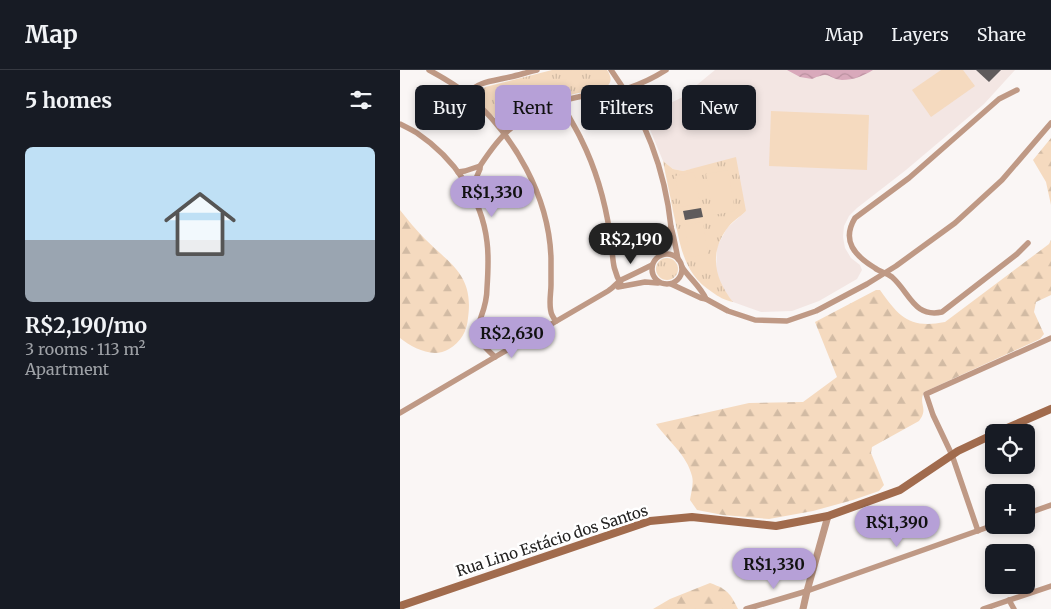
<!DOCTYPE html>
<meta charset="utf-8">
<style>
body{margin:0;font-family:Merriweather,serif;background:#242831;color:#f1f3f6;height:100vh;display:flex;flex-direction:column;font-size:19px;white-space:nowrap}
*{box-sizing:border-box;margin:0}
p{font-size:16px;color:#9ea1a6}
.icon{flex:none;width:28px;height:28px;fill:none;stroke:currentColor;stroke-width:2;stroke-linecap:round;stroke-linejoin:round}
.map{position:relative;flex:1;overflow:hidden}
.drawer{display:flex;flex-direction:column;background:#171b24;width:400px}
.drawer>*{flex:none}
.guide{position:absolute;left:15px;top:15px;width:475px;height:45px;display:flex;gap:10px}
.fabs{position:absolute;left:585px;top:354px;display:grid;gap:10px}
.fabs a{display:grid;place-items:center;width:50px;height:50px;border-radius:8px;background:#171b24;box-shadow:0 2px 8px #0003;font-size:25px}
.price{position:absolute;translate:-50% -42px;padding:0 11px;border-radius:18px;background:#b6a0d7;color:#111;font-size:16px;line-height:32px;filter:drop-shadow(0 1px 2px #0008)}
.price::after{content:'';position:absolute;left:50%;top:30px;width:15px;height:11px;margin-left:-8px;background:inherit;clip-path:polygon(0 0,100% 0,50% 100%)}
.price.selected{background:#222;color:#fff}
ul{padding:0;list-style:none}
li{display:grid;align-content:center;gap:10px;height:265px;padding:0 25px}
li+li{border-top:1px solid #363941}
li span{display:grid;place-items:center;height:155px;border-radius:8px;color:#555}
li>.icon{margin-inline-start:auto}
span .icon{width:90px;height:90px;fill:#fffc;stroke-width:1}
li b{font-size:21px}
h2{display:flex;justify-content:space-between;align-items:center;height:60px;padding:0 25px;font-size:21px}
.pill{padding:0 18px;border-radius:8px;background:#171b24;box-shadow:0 2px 8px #0003;font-size:18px;line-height:45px}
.pill.selected{background:#b6a0d7;color:#111}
header{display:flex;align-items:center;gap:30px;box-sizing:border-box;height:70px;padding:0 25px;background:#171b24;border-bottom:1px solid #363941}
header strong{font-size:24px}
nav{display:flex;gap:28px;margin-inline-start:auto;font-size:18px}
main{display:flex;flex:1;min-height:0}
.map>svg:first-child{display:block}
.built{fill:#f3e6e3}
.forest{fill:url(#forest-firs)}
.park{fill:url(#park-tufts)}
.pitch{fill:#f5dabf}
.water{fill:url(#water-waves)}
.building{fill:#5f5b5c}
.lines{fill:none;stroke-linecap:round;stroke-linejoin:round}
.minor{stroke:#bf9985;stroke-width:5.5}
.tertiary{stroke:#bf9985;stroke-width:7}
.secondary{stroke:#a16b4d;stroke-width:8}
.labels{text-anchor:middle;stroke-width:5;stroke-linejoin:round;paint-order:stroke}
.street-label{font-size:15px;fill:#232221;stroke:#fff}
</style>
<header>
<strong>Map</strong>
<nav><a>Map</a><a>Layers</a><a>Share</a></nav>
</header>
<main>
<section class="drawer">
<h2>5 homes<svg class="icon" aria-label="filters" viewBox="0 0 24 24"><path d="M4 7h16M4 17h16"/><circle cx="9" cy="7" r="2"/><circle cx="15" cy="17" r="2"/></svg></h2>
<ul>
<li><span style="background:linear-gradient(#bfe0f5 60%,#9aa5b1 0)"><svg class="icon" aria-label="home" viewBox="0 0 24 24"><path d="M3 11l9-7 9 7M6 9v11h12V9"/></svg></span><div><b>R$2,190/mo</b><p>3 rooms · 113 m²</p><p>Apartment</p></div></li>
</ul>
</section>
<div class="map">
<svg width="651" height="539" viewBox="0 0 651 539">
<defs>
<pattern id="forest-firs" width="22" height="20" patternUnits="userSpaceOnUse" patternTransform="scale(1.25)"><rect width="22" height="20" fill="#f5dabf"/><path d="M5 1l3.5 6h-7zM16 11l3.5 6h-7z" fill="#d2bba4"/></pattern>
<pattern id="park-tufts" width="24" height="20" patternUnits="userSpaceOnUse" patternTransform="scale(1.25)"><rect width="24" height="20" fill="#f5dabf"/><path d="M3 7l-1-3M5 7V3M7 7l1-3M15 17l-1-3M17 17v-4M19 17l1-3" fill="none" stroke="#d2bba4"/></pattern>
<pattern id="water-waves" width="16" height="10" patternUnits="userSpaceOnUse" patternTransform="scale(1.25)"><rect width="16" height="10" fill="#d9a9bb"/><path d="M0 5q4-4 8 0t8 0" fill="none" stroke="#ba91a0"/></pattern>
</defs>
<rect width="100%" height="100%" fill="#faf6f5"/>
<polygon class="built" points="315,0 615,0 584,34 506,100 457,138 449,146 444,156 443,167 445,178 451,188 460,195 462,200 457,209 419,231 392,241 361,242 333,232 323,220 316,201 317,177 327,158 346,141 291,99 283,101 273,99 263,91 244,45 281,28"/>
<g class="forest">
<polygon points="651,68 651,135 646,112 633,90"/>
<path d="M0 140C8 150 16 160 25 169 51 195 74 205 68 248 67 261 61 272 49 279 33 289 13 278 0 268Z"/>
<path d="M651 170V225L636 232 634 242 644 264 640 269 524 322C518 335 529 338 519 351L472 377 471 383 484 415 479 421 453 430 413 441 369 449 323 445 297 440 290 430C291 423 294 413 292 406 287 385 268 371 256 354L349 333 403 332 437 307 415 252 476 220H480C499 247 510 259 545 252L649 174Z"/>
<path d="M310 513C327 519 330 523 338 539H253L270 529Z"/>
</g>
<g class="park">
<path d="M152 0H207C211 6 213 12 206 17 203 21 196 20 191 21 174 23 158 28 142 35 133 38 115 53 107 54 104 54 103 53 100 52 90 42 71 30 85 17Z"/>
<path d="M336 87 346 141C340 147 331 152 326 160 309 185 315 209 333 232 324 230 319 227 312 222 282 203 280 172 273 141 270 124 266 108 263 91L273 99 283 101Z"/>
<circle cx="267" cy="199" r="11"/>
</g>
<g class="pitch">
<polygon points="541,0 563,0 575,16 531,47 512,20"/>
<polygon points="371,41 469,45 467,100 369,96"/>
<polygon points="328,100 335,141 313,145 306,104"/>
<polygon points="294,102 300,133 281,137 275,106"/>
<polygon points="303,152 308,184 290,187 284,155"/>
</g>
<path class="water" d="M387 0H473C463 6 454 10 442 10 427 9 432 0 412 9L400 7Z"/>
<g class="building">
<polygon points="576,0 601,0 589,12"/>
<polygon points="301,138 303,147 285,150 283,141"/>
</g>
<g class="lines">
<g class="minor">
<path d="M29 0C42 7 56 15 68 25 114 65 149 126 151 188 151 197 151 206 151 215 151 224 148 236 152 245 153 247 155 250 156 251"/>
<path d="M211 0C245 47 265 100 271 157 274 167 276 179 278 189"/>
<path d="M617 20 599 29 509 108 455 148C441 171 455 186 475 198 480 202 487 203 492 207 510 223 514 248 542 242L617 184 628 173"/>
<path d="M67 24C78 11 94 11 110 7 119 5 128 2 137 0"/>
<path d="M162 31C166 44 175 56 181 69 196 99 205 131 210 164 214 185 210 196 222 216"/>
<path d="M0 54C6 57 12 60 17 63 54 88 82 128 87 172 89 187 88 203 87 218 87 227 84 239 81 247 79 253 77 257 78 262 79 273 88 280 95 287"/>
<polyline points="58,102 65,101 80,96"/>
<path d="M71 120 80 99V96C88 84 97 70 109 60 127 43 153 32 178 27 195 23 214 23 231 17 243 13 255 7 266 0"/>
<circle cx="267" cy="199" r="15"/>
<path d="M260 185C264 176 265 165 271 157"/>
<path d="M282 197C289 208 301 217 306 229"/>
<polyline points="271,214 301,228 306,229 328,241 355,250 387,251 416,241 467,214 496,196 555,153 602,110 651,53"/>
<polyline points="218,217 245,212 258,213"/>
<path d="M0 343 95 287 208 221C213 218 217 213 221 210 232 205 242 200 252 195"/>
<polyline points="626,444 651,435"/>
<polyline points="578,461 552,385 533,345 526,324 651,268"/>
<polyline points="609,530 614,539"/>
<polyline points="346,539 407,521 594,455"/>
<polyline points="583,539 651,516"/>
</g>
<polyline class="tertiary" points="403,539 407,521 428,446"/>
<g class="secondary">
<polyline points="598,362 651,339"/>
<polyline points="0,536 250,451 292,447 376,456 428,446 500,420 558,381 594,364"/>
</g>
</g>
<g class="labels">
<g class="street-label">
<text transform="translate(152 471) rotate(-18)" y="5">Rua Lino Estácio dos Santos</text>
</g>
</g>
</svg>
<div class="fabs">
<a><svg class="icon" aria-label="locate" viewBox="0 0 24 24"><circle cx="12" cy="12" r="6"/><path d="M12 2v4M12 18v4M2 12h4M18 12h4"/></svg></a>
<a>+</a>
<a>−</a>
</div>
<b class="price" style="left:92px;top:148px">R$1,330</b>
<b class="price selected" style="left:231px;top:195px">R$2,190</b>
<b class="price" style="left:112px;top:289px">R$2,630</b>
<b class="price" style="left:497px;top:478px">R$1,390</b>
<b class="price" style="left:374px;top:520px">R$1,330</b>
<div class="guide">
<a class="pill">Buy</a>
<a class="pill selected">Rent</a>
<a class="pill">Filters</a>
<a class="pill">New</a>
</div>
</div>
</main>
